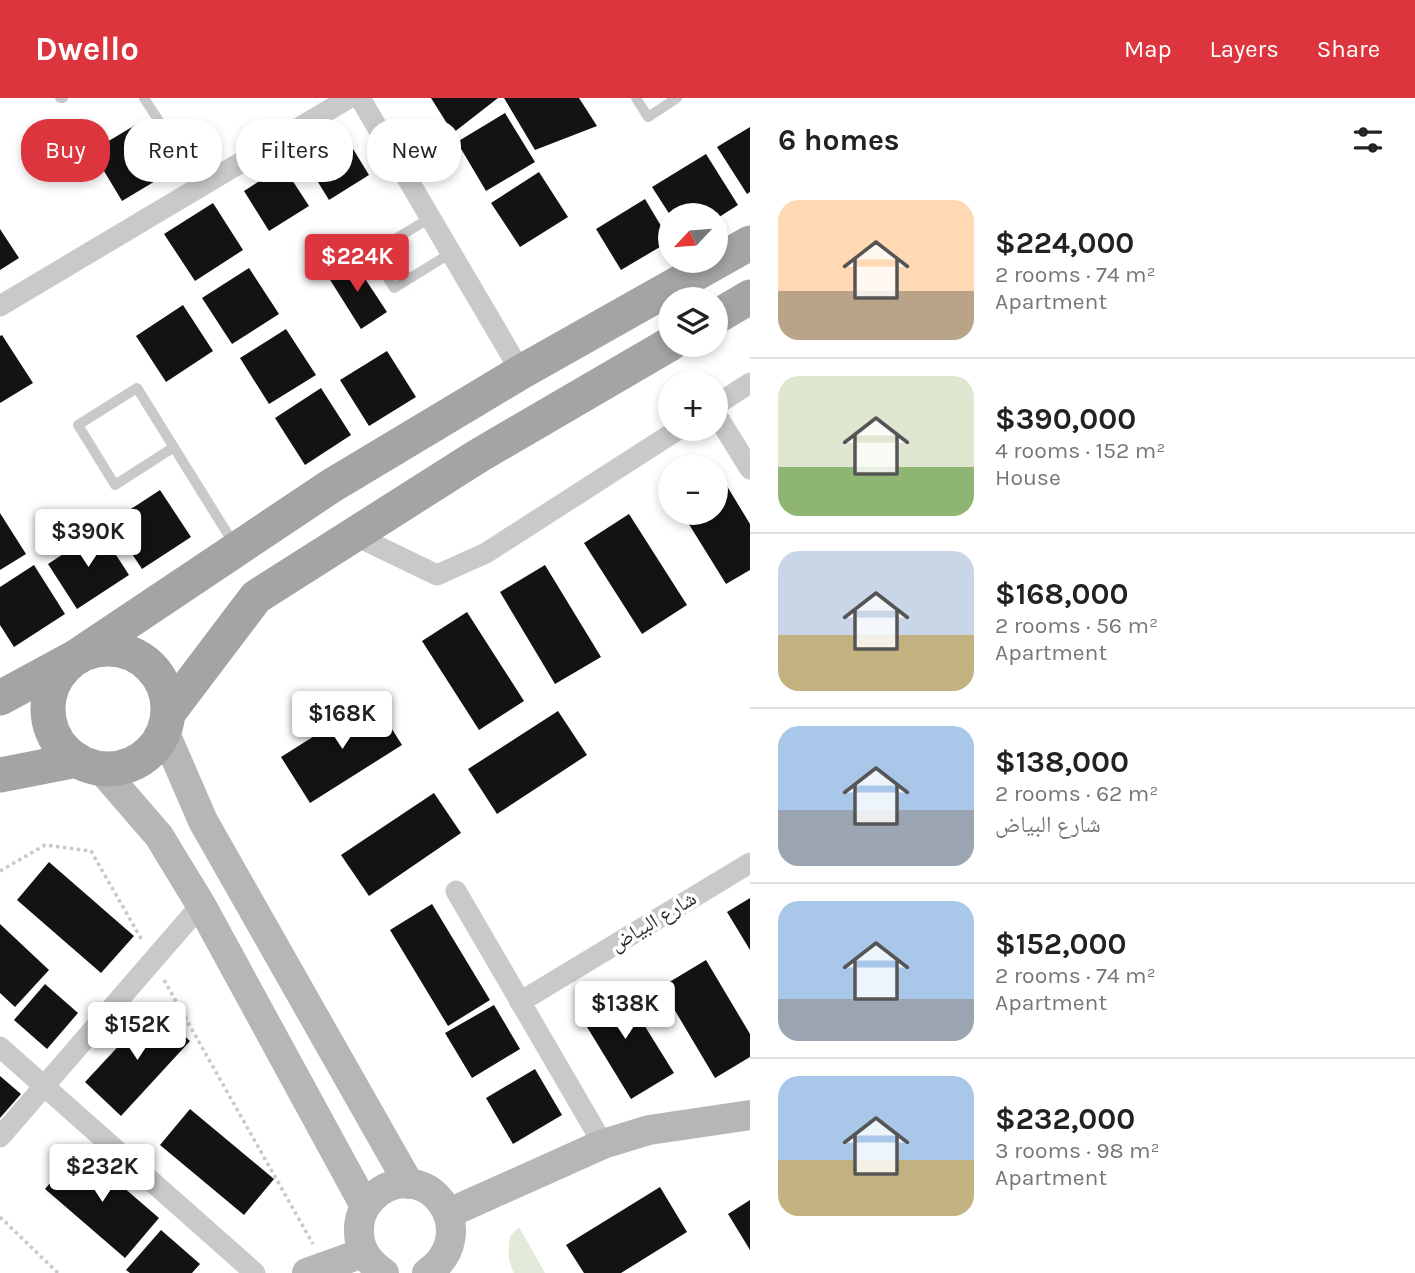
<!DOCTYPE html>
<meta charset="utf-8">
<style>
body{margin:0;font-family:Karla,"Noto Naskh Arabic",sans-serif;background:#f6f6f6;color:#222;height:100vh;display:flex;flex-direction:column;font-size:26px;white-space:nowrap}
*{box-sizing:border-box;margin:0}
p{font-size:23px;color:#767676}
.icon{flex:none;width:38px;height:38px;fill:none;stroke:currentColor;stroke-width:2;stroke-linecap:round;stroke-linejoin:round}
.map{position:relative;flex:1;overflow:hidden}
.details{display:flex;flex-direction:column;background:#fff;width:665px}
.details>*{flex:none}
.banner{position:absolute;left:21px;top:21px;width:623px;height:63px;display:flex;gap:14px}
.needle{width:46px;rotate:244deg}
.controls{position:absolute;left:658px;top:105px;display:grid;gap:14px}
.controls a{display:grid;place-items:center;width:70px;height:70px;border-radius:50%;background:#fff;box-shadow:0 4px 10px #0003;font-size:35px}
.price{position:absolute;translate:-50% -60px;padding:0 16px;border-radius:7px;background:#fff;color:#222;font-size:23px;line-height:46px;filter:drop-shadow(0 2px 4px #0008)}
.price::after{content:'';position:absolute;left:50%;top:42px;width:21px;height:16px;margin-left:-10px;background:inherit;clip-path:polygon(0 0,100% 0,50% 100%)}
.price.selected{background:#dd353d;color:#fff}
ul{padding:0;list-style:none}
li{display:flex;align-items:center;gap:21px;height:175px;padding:0 28px}
li+li{border-top:2px solid #e0e0e0}
li span{display:grid;place-items:center;flex:none;width:196px;height:140px;border-radius:21px;color:#555}
li>.icon{margin-inline-start:auto}
span .icon{width:84px;height:84px;fill:#fffc;stroke-width:1}
li b{font-size:30px}
h2{display:flex;justify-content:space-between;align-items:center;height:84px;padding:0 28px;font-size:30px}
.chip{padding:0 24px;border-radius:28px;background:#fff;box-shadow:0 4px 10px #0003;font-size:24px;line-height:63px}
.chip.selected{background:#dd353d;color:#fff}
header{display:flex;align-items:center;gap:42px;box-sizing:border-box;height:98px;padding:0 35px;background:#dd353d;color:#fff}
header strong{font-size:33px}
nav{display:flex;gap:38px;margin-inline-start:auto;font-size:24px}
main{display:flex;flex:1;min-height:0}
.map>svg:first-child{display:block}
.green{fill:#e2eada}
.building{fill:#131313}
.lines{fill:none;stroke-linecap:round;stroke-linejoin:round}
.path{stroke:#c9c9c9;stroke-width:3.5;stroke-dasharray:3.5 3.5;stroke-linecap:butt}
.lane{stroke:#c9c9c9;stroke-width:10}
.street{stroke:#c9c9c9;stroke-width:21}
.secondary{stroke:#b6b6b6;stroke-width:30}
.primary{stroke:#a4a4a4;stroke-width:35}
.labels{text-anchor:middle;stroke-width:7;stroke-linejoin:round;paint-order:stroke}
.street-label{font-size:21px;fill:#2c2c2c;stroke:#fff}
</style>
<header>
<strong>Dwello</strong>
<nav><a>Map</a><a>Layers</a><a>Share</a></nav>
</header>
<main>
<div class="map">
<svg width="750" height="1175" viewBox="0 0 750 1175">
<rect width="100%" height="100%" fill="#fff"/>
<path class="green" d="M519 1129 545 1175H514C507 1163 508 1151 510 1138Z"/>
<g class="building">
<polygon points="431,0 498,0 453,35"/>
<polygon points="504,0 579,0 597,28 535,52"/>
<polygon points="505,15 535,64 486,93 457,44"/>
<polygon points="137,26 167,76 122,103 92,53"/>
<polygon points="750,29 750,94 747,96 717,49"/>
<polygon points="342,33 369,77 329,102 302,58"/>
<polygon points="706,56 738,107 716,121 716,117 670,117 652,89"/>
<polygon points="283,68 309,108 269,133 244,93"/>
<polygon points="539,74 568,119 520,149 491,105"/>
<polygon points="645,101 670,143 621,172 596,131"/>
<polygon points="213,105 243,152 195,183 164,136"/>
<polygon points="0,131 19,160 0,172"/>
<polygon points="352,161 387,214 361,231 327,177"/>
<polygon points="249,170 279,216 232,246 202,200"/>
<polygon points="183,207 213,253 166,284 136,238"/>
<polygon points="286,231 316,277 269,306 240,260"/>
<polygon points="2,237 33,285 0,305 0,238"/>
<polygon points="387,253 416,299 369,328 340,282"/>
<polygon points="321,290 351,337 305,367 275,320"/>
<polygon points="716,370 750,426 750,472 726,486 682,415 716,415"/>
<polygon points="160,392 191,439 142,471 111,424"/>
<polygon points="0,415 26,456 0,472"/>
<polygon points="629,416 687,507 642,536 584,445"/>
<polygon points="100,432 129,477 77,511 48,466"/>
<polygon points="34,467 65,516 14,549 0,527 0,489"/>
<polygon points="545,467 601,559 555,586 500,494"/>
<polygon points="467,514 524,603 479,632 422,543"/>
<polygon points="373,601 402,647 310,705 281,659"/>
<polygon points="558,613 587,657 497,716 468,671"/>
<polygon points="434,695 461,735 369,798 341,757"/>
<polygon points="49,764 134,838 101,875 17,802"/>
<polygon points="750,800 750,852 727,814"/>
<polygon points="432,806 490,902 448,928 390,832"/>
<polygon points="0,826 49,872 15,909 0,895"/>
<polygon points="706,862 750,936 750,959 715,980 661,889"/>
<polygon points="618,885 674,975 631,1001 576,911"/>
<polygon points="45,886 78,915 47,951 14,922"/>
<polygon points="494,907 520,951 472,980 445,935"/>
<polygon points="154,910 190,943 121,1018 85,984"/>
<polygon points="535,971 562,1017 513,1046 486,1000"/>
<polygon points="0,978 21,996 0,1020"/>
<polygon points="190,1011 274,1081 244,1117 160,1047"/>
<polygon points="79,1051 159,1120 125,1160 45,1091"/>
<polygon points="660,1089 687,1134 621,1175 584,1175 566,1147"/>
<polygon points="750,1102 750,1152 728,1116"/>
<polygon points="161,1132 200,1166 192,1175 130,1175 126,1172"/>
</g>
<g class="lines">
<g class="path">
<polyline points="0,773 45,747 91,753 143,844"/>
<polyline points="164,882 313,1146"/>
<polyline points="0,1119 58,1175"/>
</g>
<g class="lane">
<polyline points="60,0 63,0"/>
<polyline points="144,0 202,89"/>
<polyline points="636,0 648,19 677,0"/>
<polyline points="430,120 372,155 394,190 451,155"/>
<polyline points="174,349 115,387 78,327 137,290 234,446"/>
</g>
<g class="street">
<polyline points="360,0 521,274"/>
<polyline points="0,208 349,0"/>
<polyline points="716,307 750,285"/>
<polyline points="716,316 750,371"/>
<polyline points="354,437 437,477 486,455 679,331"/>
<polyline points="456,793 603,1046"/>
<polyline points="520,904 750,765"/>
<polyline points="0,949 255,1175"/>
<polyline points="0,1039 201,807"/>
</g>
<g class="secondary">
<polyline points="164,633 203,723 409,1086"/>
<polyline points="101,671 159,738 201,807 365,1108"/>
<polyline points="449,1115 603,1046 649,1032 750,1017"/>
<polyline points="307,1175 363,1155"/>
<path d="M384 1175C368 1164 358 1151 359 1130 359 1116 367 1103 379 1094 430 1059 483 1136 427 1175"/>
</g>
<g class="primary">
<polyline points="716,219 750,199"/>
<circle cx="108" cy="611" r="60"/>
<polyline points="0,600 74,560 331,388 521,274 750,145"/>
<polyline points="169,614 256,499 478,358 670,246"/>
<polyline points="0,677 77,662"/>
</g>
</g>
<g class="labels">
<g class="street-label">
<text transform="translate(653 823) rotate(-31)" y="7">شارع البياض</text>
</g>
</g>
</svg>
<div class="controls">
<a><svg class="needle" viewBox="-14 -14 28 28"><path d="M0-13l5 13h-10z" fill="#e53935"/><path d="M0 13l5-13h-10z" fill="#767676"/></svg></a>
<a><svg class="icon" aria-label="layers" viewBox="0 0 24 24"><path d="M12 4l9 5-9 5-9-5zM3 14l9 5 9-5"/></svg></a>
<a>+</a>
<a>−</a>
</div>
<b class="price selected" style="left:357px;top:196px">$224K</b>
<b class="price" style="left:88px;top:471px">$390K</b>
<b class="price" style="left:342px;top:653px">$168K</b>
<b class="price" style="left:625px;top:943px">$138K</b>
<b class="price" style="left:137px;top:964px">$152K</b>
<b class="price" style="left:102px;top:1106px">$232K</b>
<div class="banner">
<a class="chip selected">Buy</a>
<a class="chip">Rent</a>
<a class="chip">Filters</a>
<a class="chip">New</a>
</div>
</div>
<section class="details">
<h2>6 homes<svg class="icon" aria-label="filters" viewBox="0 0 24 24"><path d="M4 7h16M4 17h16"/><circle cx="9" cy="7" r="2"/><circle cx="15" cy="17" r="2"/></svg></h2>
<ul>
<li><span style="background:linear-gradient(#ffd9b3 65%,#b9a48a 0)"><svg class="icon" aria-label="home" viewBox="0 0 24 24"><path d="M3 11l9-7 9 7M6 9v11h12V9"/></svg></span><div><b>$224,000</b><p>2 rooms · 74 m²</p><p>Apartment</p></div></li>
<li><span style="background:linear-gradient(#dfe7d0 65%,#8fb573 0)"><svg class="icon" aria-label="home" viewBox="0 0 24 24"><path d="M3 11l9-7 9 7M6 9v11h12V9"/></svg></span><div><b>$390,000</b><p>4 rooms · 152 m²</p><p>House</p></div></li>
<li><span style="background:linear-gradient(#c9d6e8 60%,#c2b280 0)"><svg class="icon" aria-label="home" viewBox="0 0 24 24"><path d="M3 11l9-7 9 7M6 9v11h12V9"/></svg></span><div><b>$168,000</b><p>2 rooms · 56 m²</p><p>Apartment</p></div></li>
<li><span style="background:linear-gradient(#a9c7e8 60%,#9aa5b1 0)"><svg class="icon" aria-label="home" viewBox="0 0 24 24"><path d="M3 11l9-7 9 7M6 9v11h12V9"/></svg></span><div><b>$138,000</b><p>2 rooms · 62 m²</p><p>شارع البياض</p></div></li>
<li><span style="background:linear-gradient(#a9c7e8 70%,#9aa5b1 0)"><svg class="icon" aria-label="home" viewBox="0 0 24 24"><path d="M3 11l9-7 9 7M6 9v11h12V9"/></svg></span><div><b>$152,000</b><p>2 rooms · 74 m²</p><p>Apartment</p></div></li>
<li><span style="background:linear-gradient(#a9c7e8 60%,#c2b280 0)"><svg class="icon" aria-label="home" viewBox="0 0 24 24"><path d="M3 11l9-7 9 7M6 9v11h12V9"/></svg></span><div><b>$232,000</b><p>3 rooms · 98 m²</p><p>Apartment</p></div></li>
</ul>
</section>
</main>
